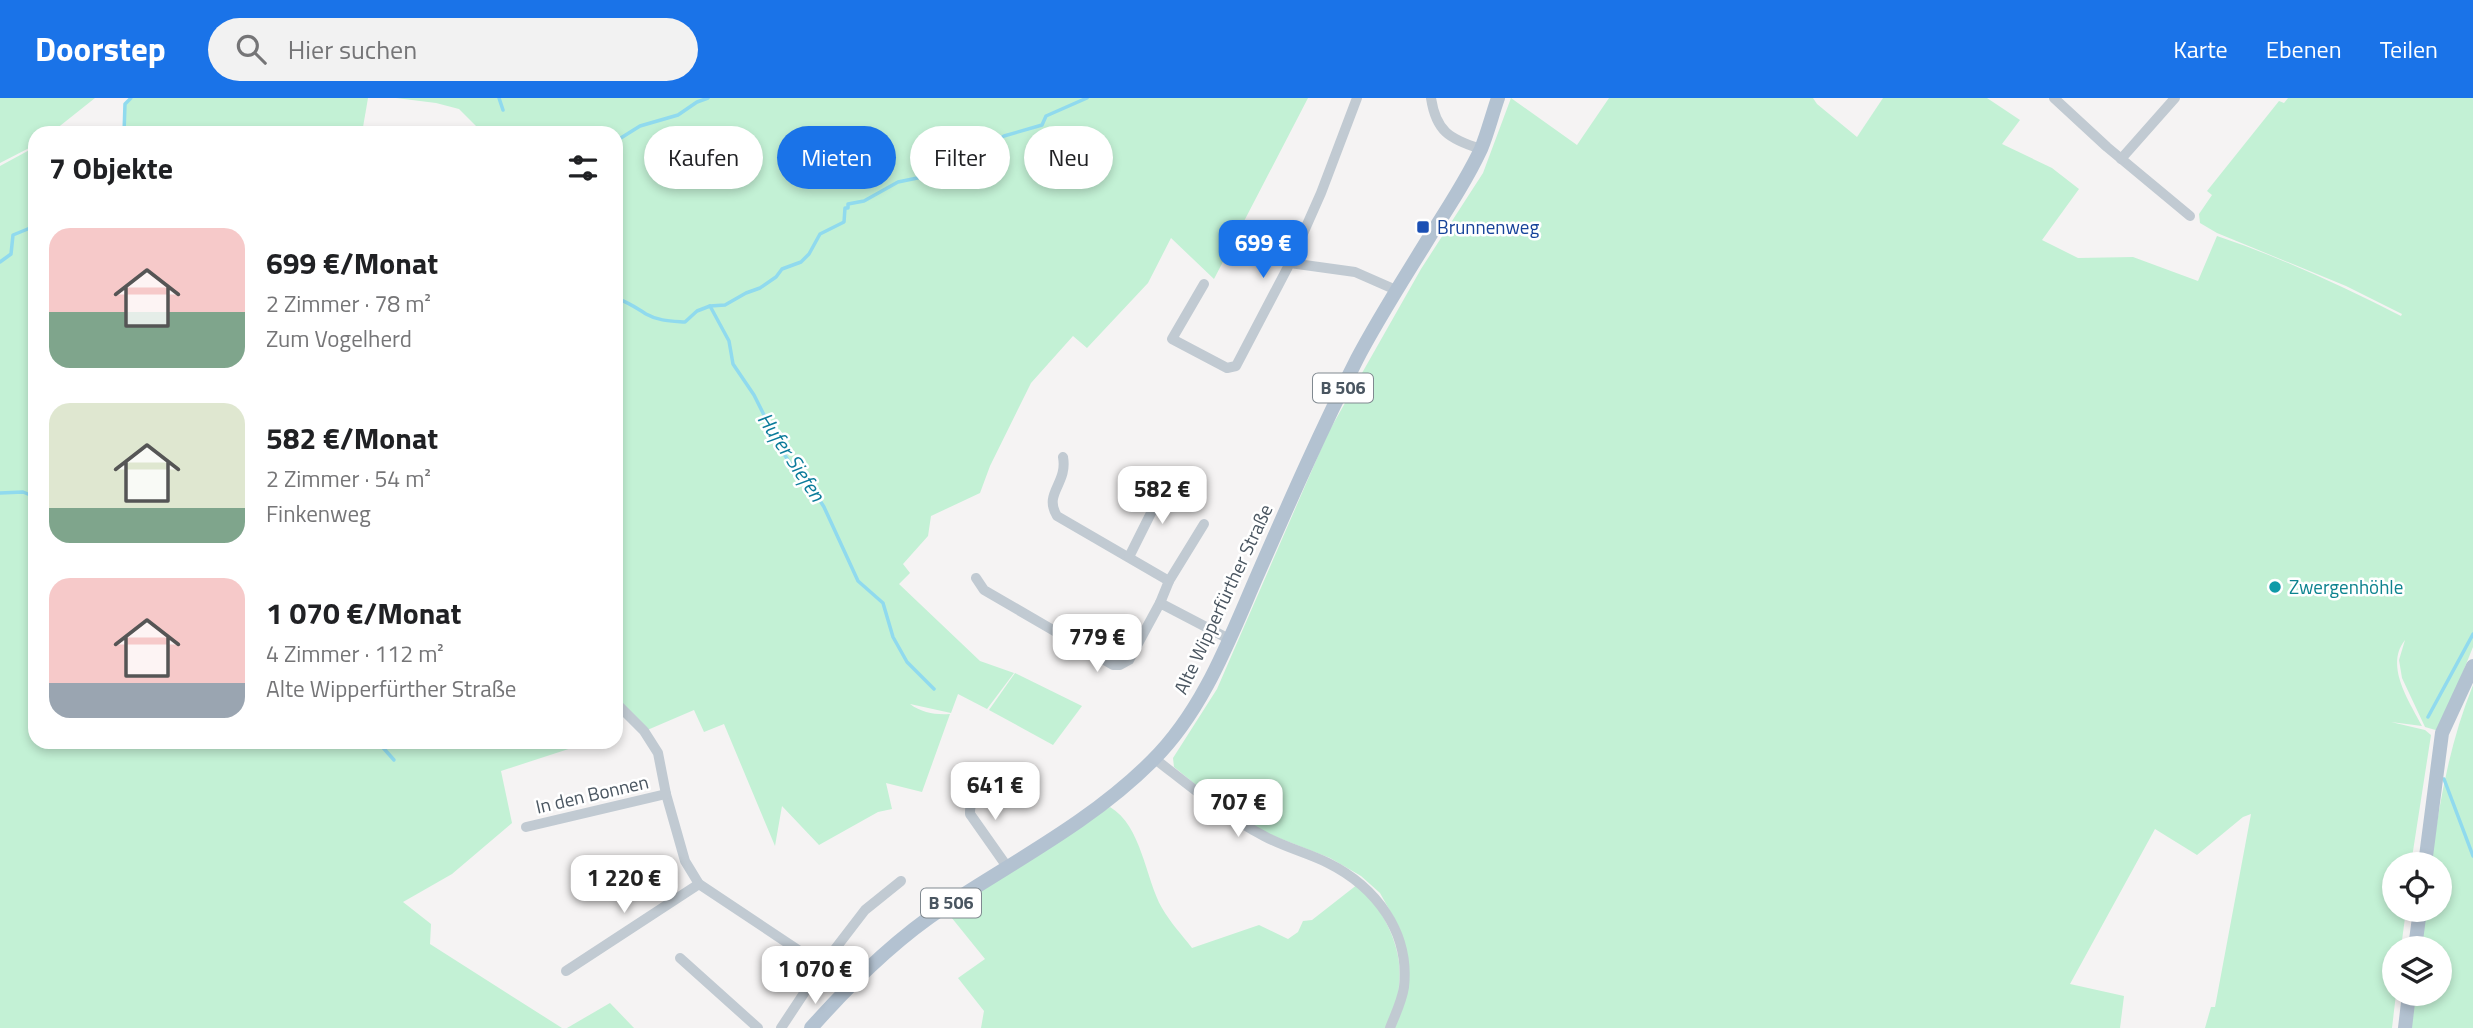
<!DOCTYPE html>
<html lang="de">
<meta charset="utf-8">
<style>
body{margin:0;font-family:"Titillium Web",sans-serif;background:#f2f2f2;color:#202124;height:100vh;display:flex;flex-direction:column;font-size:26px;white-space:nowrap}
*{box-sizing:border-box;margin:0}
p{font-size:23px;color:#757577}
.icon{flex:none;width:38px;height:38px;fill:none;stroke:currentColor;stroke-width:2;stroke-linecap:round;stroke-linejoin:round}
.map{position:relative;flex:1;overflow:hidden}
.details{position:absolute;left:28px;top:28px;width:595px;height:623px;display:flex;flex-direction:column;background:#fff;border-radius:21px;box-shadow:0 4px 10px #0003}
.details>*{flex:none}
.hud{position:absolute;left:644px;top:28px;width:665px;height:63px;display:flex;gap:14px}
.buttons{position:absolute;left:2382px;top:754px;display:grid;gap:14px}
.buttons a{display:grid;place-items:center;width:70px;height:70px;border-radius:50%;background:#fff;box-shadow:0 4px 10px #0003;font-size:35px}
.price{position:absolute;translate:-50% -60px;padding:0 16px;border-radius:14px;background:#fff;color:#222;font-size:23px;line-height:46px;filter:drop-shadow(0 2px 4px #0008)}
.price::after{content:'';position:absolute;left:50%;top:42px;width:21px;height:16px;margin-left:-10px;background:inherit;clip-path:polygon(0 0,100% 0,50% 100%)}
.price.active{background:#1a73e8;color:#fff}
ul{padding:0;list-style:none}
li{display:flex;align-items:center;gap:21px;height:175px;padding:0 21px}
li span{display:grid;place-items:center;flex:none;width:196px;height:140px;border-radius:21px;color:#555}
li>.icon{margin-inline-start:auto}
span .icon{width:84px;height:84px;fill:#fffc;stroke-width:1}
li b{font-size:30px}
h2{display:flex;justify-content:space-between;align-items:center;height:84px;padding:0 21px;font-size:30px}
.chip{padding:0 24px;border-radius:32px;background:#fff;box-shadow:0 4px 10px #0003;font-size:24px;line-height:63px}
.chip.active{background:#1a73e8;color:#fff}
header{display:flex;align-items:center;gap:42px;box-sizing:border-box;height:98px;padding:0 35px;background:#1a73e8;color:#fff}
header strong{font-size:33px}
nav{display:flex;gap:38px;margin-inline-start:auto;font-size:24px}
.search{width:490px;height:63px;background:#f2f2f2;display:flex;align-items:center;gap:18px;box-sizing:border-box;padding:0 24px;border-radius:38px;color:#757577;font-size:26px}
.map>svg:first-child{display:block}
.green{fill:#c3f1d5}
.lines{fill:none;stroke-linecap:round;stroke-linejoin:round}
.stream{stroke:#90daee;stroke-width:3.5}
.minor{stroke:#c1cad2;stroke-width:10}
.major{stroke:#b3c2d1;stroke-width:14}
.transit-dot{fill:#1a4fb4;stroke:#fff;stroke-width:2.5}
.culture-dot{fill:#0f9aa8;stroke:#fff;stroke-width:2.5}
.labels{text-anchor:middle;stroke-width:5;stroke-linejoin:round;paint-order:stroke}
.shield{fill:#fff;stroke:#808990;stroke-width:2}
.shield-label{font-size:18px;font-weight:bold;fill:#4a5661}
.transit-label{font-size:19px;fill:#164399;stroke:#fff;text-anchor:start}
.culture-label{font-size:19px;fill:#0d838f;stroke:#fff;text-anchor:start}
.street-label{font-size:19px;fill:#4a5661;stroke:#fff}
.water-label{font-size:21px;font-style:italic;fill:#0c7c9b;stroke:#fff}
</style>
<header>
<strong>Doorstep</strong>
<div class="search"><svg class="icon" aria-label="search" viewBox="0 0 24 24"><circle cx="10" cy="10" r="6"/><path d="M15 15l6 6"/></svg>Hier suchen</div>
<nav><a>Karte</a><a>Ebenen</a><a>Teilen</a></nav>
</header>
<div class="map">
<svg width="2473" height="930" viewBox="0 0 2473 930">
<rect width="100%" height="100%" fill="#f5f3f3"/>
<g class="green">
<polygon points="0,0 95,0 51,35 35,35 35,47 0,65"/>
<polygon points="133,0 368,0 362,35 126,35 126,6"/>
<path d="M396 0H1308L1214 181 1171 140 1148 185 1087 250 1073 238 1031 285 990 368 980 395 931 418 928 438 903 466 910 475 899 486 980 563 1014 575 987 611 958 596 951 615 910 606C922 615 936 617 950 616L922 694 886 685 892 711 878 714 819 747 782 708 775 748 724 626 704 634 694 612 645 633 616 603V35H483L459 11 436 5Z"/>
<path d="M1511 0 1577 47 1609 0H1813L1817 6 1857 39 1883 0H1987L2020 22 2002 46 2052 70 2079 91 2042 142 2078 160 2133 159 2198 183 2217 138C2280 159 2342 188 2401 218L2402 216 2346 188 2217 135 2200 125 2199 116 2212 97 2207 93 2279 3 2284 5 2288 0H2473V549L2439 633 2425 629 2402 580 2399 562 2405 542C2384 568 2410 604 2422 628L2391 624 2425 632 2431 637 2411 766H2394V812H2406L2401 850H2394V896H2396L2392 930H2205L2211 909H2215L2251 716 2243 719 2197 757 2155 731 2070 886 2124 898 2120 930H1395L1408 892 1399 829 1380 795 1361 778 1330 760 1269 736 1229 714 1174 669 1173 660 1217 591 1328 335 1421 171 1483 75Z"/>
<polygon points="35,49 35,644 590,644 501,673 512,725 452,776 403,804 431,826 430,846 562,930 0,930 0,68"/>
<polygon points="1015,575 1082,608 1053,647 989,612"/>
<path d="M2473 587V930H2411L2415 896H2440V850H2421L2425 812H2440V766H2431C2439 705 2450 644 2473 587Z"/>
<path d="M1110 709C1142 728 1145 780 1162 810 1170 824 1182 837 1192 850L1259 827 1288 841 1298 834 1303 823 1312 822 1358 786C1384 813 1404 850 1399 888 1398 902 1391 917 1387 930H981L984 913 958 880 985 861 947 814Z"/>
<polygon points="610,905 634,930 567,930"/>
</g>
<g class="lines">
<g class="stream">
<polyline points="499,0 503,12"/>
<polyline points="124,35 125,6 131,0"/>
<polyline points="616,43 640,28 678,17 697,4 708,0"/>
<polyline points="0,164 11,156 13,137 35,128"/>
<path d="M616 200C628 204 635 209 646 216 658 223 671 223 685 224L697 213 710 208 729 243 733 266 754 297 782 353 794 371 810 387 824 409 858 483 883 505 893 539 907 564 934 591"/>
<polyline points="710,208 725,207 746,195 760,190 776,179 782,171 801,164 809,156 820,136 844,124 845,110 848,110 848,106 864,103 898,84 927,78 954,61 977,59 984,55 990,45 1004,38 1042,27 1046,18 1087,0"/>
<polyline points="0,395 23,394 35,399"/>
<polyline points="2428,619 2473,536"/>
<polyline points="378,644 394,662"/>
<polyline points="2444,681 2473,758"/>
</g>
<g class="minor">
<path d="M1431 0C1436 33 1449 41 1481 51"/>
<polyline points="2054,0 2107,49 2190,118"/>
<polyline points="2121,61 2175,0"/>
<polyline points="1290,165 1321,95 1357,0"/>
<polyline points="1204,186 1172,241 1227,270 1236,268 1290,165 1355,174 1396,192"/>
<path d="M1063 359C1068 386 1043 395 1057 418L1169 483"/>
<polyline points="1129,459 1167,383"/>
<polyline points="976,480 984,492 1113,567 1120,567 1129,562 1160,505 1229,541"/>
<polyline points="1160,505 1169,483 1204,426"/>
<polyline points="616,605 644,633 658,655 666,696 685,763 699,786 822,868"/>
<path d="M1155 661C1190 688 1224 717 1264 738 1284 749 1308 755 1328 765 1376 789 1410 834 1404 889 1402 903 1395 917 1390 930"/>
<path d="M996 679C984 690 969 698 970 716L1008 770"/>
<polyline points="526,729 666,696"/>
<polyline points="680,860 758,930"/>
<polyline points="566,873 699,786"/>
<polyline points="781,930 822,868 865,812 901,783"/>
</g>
<g class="major">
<polyline points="2425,766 2442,635 2473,568"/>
<polyline points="2415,850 2420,812"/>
<path d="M811 930C850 886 893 843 943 810 1014 763 1091 724 1152 663 1203 613 1229 542 1257 478 1289 405 1321 332 1357 261 1379 219 1405 179 1430 138 1448 110 1467 81 1481 51 1488 34 1492 17 1498 0"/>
<polyline points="2405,930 2409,896"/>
</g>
</g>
<rect class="transit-dot" x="1416" y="122" width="14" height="14" rx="3.5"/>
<circle class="culture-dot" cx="2275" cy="489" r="7"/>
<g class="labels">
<g class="shield">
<rect x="1313" y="275.5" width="60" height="29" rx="5"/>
<rect x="921" y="790.5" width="60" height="29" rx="5"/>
</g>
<g class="shield-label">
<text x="1343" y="296">B 506</text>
<text x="951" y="811">B 506</text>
</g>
<g class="transit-label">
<text x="1437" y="136">Brunnenweg</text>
</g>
<g class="culture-label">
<text x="2289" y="496">Zwergenhöhle</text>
</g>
<g class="street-label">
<text transform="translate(1223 501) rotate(-65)" y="7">Alte Wipperfürther Straße</text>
<text transform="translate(592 696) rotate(-13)" y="7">In den Bonnen</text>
</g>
<g class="water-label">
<text transform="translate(791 359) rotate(56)" y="7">Hufer Siefen</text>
</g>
</g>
</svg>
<div class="buttons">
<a><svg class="icon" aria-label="locate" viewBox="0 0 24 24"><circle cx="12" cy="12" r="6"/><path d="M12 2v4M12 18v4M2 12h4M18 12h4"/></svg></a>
<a><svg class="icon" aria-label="layers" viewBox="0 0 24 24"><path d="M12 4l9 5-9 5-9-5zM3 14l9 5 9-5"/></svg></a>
</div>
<b class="price active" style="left:1263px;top:182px">699 €</b>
<b class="price" style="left:1162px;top:428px">582 €</b>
<b class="price" style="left:1097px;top:576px">779 €</b>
<b class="price" style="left:995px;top:724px">641 €</b>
<b class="price" style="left:1238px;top:741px">707 €</b>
<b class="price" style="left:624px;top:817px">1 220 €</b>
<b class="price" style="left:815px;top:908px">1 070 €</b>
<div class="hud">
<a class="chip">Kaufen</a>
<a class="chip active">Mieten</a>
<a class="chip">Filter</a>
<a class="chip">Neu</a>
</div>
<section class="details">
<h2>7 Objekte<svg class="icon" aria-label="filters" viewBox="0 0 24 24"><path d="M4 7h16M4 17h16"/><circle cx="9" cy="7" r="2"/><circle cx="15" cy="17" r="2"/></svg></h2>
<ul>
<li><span style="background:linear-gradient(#f6c9c9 60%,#7fa58c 0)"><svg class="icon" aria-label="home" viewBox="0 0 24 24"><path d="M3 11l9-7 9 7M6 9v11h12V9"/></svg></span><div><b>699 €/Monat</b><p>2 Zimmer · 78 m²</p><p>Zum Vogelherd</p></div></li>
<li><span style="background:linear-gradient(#dfe7d0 75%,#7fa58c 0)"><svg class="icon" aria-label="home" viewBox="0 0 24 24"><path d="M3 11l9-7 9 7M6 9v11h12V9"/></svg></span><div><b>582 €/Monat</b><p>2 Zimmer · 54 m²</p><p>Finkenweg</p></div></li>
<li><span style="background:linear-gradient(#f6c9c9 75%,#9aa5b1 0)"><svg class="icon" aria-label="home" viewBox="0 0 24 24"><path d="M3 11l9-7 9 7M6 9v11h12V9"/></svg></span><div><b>1 070 €/Monat</b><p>4 Zimmer · 112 m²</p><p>Alte Wipperfürther Straße</p></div></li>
</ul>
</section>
</div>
